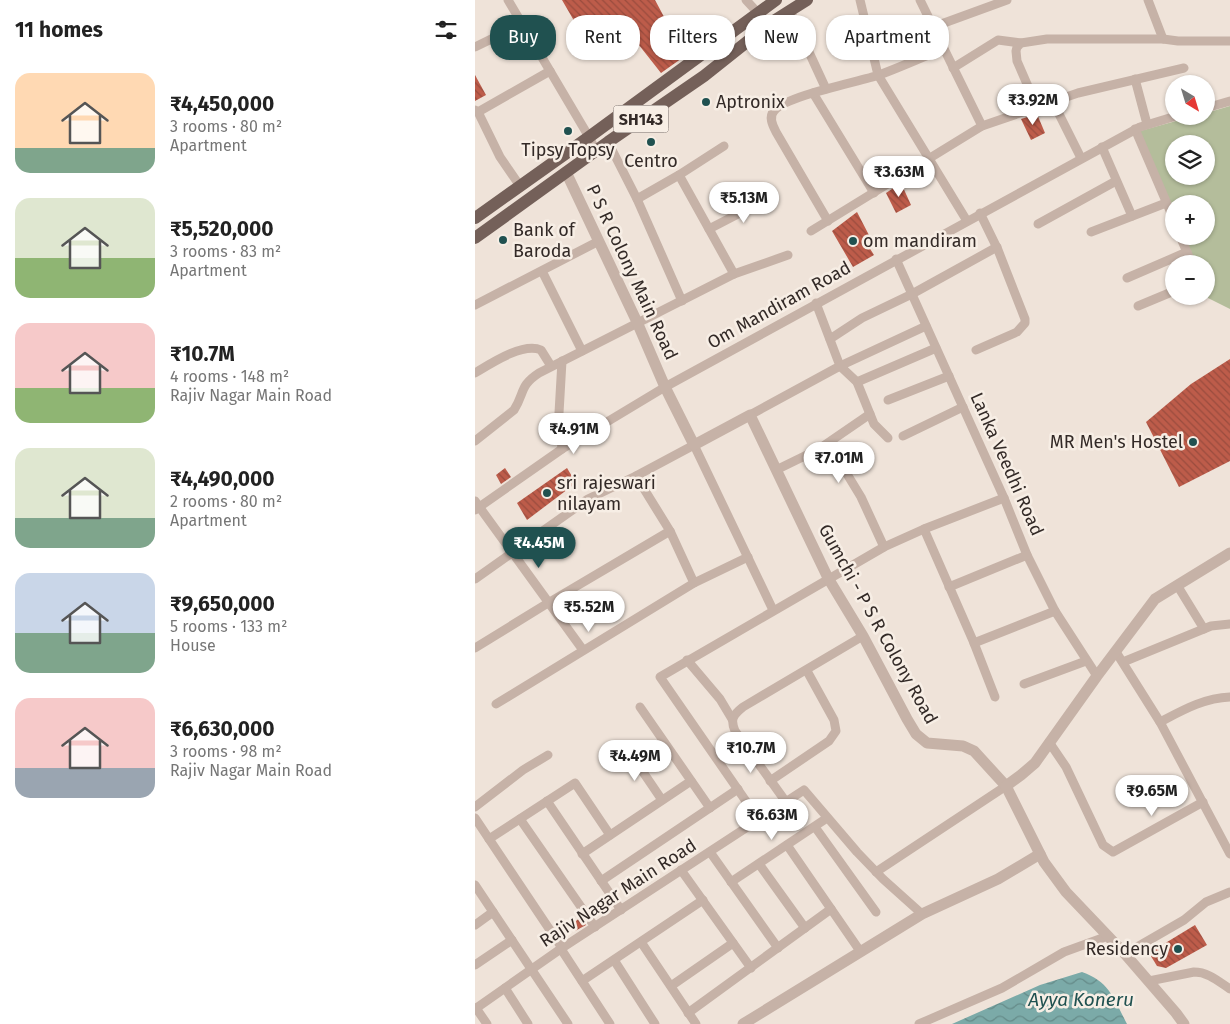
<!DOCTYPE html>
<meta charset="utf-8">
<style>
body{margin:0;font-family:"Fira Sans",sans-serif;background:#f2f2f2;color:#222;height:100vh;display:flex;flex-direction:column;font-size:19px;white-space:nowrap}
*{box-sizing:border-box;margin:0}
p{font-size:16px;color:#767676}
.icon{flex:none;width:28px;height:28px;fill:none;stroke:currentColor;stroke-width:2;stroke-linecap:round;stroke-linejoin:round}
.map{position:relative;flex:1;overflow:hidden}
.details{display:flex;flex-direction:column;background:#fff;width:475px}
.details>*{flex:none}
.hud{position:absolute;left:15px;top:15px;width:475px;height:45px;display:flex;gap:10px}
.needle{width:32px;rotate:142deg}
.tools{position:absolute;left:690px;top:75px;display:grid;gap:10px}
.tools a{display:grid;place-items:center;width:50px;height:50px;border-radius:50%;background:#fff;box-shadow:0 1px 4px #0004;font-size:25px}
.price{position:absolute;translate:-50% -42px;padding:0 11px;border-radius:18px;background:#fff;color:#222;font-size:16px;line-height:32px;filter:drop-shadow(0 1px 2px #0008)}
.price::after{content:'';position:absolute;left:50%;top:30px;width:15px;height:11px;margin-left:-8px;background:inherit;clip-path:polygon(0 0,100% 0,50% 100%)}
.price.current{background:#205150;color:#fff}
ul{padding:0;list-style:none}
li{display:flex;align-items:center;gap:15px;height:125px;padding:0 15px}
li span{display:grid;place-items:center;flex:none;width:140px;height:100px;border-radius:15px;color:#555}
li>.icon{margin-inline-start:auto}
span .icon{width:60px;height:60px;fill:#fffc;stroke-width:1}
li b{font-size:21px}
h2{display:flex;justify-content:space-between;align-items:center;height:60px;padding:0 15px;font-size:21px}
.chip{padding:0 18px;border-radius:20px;background:#fff;box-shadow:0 1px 4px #0004;font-size:18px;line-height:45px}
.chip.current{background:#205150;color:#fff}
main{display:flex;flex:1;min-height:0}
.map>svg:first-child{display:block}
.green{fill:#b4bd9b;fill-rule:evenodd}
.water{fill:url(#water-waves)}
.building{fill:url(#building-back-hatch)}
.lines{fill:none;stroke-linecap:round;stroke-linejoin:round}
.minor{stroke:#c6b2a7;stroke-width:9}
.tertiary{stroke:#c6b2a7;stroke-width:11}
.primary{stroke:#746059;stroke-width:12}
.poi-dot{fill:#205150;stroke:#f7eee5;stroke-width:2}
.labels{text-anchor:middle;stroke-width:5;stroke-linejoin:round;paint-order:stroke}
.shield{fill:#f7eee5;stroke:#6e6560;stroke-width:1}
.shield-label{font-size:16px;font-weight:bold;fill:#332a27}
.poi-label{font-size:18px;fill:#332a27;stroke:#f7eee5;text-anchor:start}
.street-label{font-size:18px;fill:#332a27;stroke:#f7eee5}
.water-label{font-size:19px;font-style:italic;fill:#205150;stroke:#f7eee5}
</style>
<main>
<section class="details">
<h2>11 homes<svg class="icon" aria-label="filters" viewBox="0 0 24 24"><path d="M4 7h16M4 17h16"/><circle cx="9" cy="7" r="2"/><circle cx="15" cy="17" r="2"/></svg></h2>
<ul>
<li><span style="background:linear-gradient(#ffd9b3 75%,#7fa58c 0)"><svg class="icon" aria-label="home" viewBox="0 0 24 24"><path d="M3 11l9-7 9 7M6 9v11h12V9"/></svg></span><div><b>₹4,450,000</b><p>3 rooms · 80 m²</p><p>Apartment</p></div></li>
<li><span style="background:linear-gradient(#dfe7d0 60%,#8fb573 0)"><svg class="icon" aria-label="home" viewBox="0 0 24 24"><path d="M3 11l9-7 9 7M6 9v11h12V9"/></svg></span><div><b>₹5,520,000</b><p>3 rooms · 83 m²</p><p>Apartment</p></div></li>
<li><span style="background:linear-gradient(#f6c9c9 65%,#8fb573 0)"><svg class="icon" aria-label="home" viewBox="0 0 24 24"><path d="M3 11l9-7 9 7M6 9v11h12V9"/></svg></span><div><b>₹10.7M</b><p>4 rooms · 148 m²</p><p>Rajiv Nagar Main Road</p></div></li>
<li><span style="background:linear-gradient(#dfe7d0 70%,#7fa58c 0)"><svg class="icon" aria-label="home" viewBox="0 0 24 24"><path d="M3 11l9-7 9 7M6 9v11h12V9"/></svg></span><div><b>₹4,490,000</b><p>2 rooms · 80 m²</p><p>Apartment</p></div></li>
<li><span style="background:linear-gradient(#c9d6e8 60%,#7fa58c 0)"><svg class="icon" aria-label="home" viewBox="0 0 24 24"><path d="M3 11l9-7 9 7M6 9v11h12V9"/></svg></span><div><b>₹9,650,000</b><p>5 rooms · 133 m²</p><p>House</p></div></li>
<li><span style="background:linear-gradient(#f6c9c9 70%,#9aa5b1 0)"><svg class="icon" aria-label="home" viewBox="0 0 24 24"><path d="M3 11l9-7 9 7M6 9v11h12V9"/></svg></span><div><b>₹6,630,000</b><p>3 rooms · 98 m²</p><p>Rajiv Nagar Main Road</p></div></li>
</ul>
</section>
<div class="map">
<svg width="755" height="1024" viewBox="0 0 755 1024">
<defs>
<pattern id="water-waves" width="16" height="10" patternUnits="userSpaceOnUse" patternTransform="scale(1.25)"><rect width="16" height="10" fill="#7baaa8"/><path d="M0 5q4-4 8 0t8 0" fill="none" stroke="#658b89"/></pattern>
<pattern id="building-back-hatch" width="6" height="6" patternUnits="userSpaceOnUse" patternTransform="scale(1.25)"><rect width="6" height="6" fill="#bd5c4a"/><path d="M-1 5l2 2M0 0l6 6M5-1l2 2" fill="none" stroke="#9a4c3e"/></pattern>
</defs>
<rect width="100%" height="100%" fill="#efe3d9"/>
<path class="green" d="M755 106V309L731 297V264H718L707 236H731V204H699V216L665 131 719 116H731V113ZM699 144H731V176H699Z"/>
<path class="water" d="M607 972C635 982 639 999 652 1024H477L565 985Z"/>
<g class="building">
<polygon points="87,0 180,0 210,56 186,73 145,21 105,31"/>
<polygon points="0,75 11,95 0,101"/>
<polygon points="562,114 570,133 556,140 546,119"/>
<polygon points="426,183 436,205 421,213 411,193"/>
<polygon points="382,212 396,239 392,244 399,255 378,267 357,231"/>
<polygon points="755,359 755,461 704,487 671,422 716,384"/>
<polygon points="30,468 36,477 26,484 21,475"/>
<polygon points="92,468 101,483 52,520 42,503"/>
<polygon points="106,917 111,925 100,931 96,925"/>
<polygon points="720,925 732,945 691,968 682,966 674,953"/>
</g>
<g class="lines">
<g class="minor">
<polyline points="33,0 114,137 121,151"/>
<polyline points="271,0 283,13"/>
<polyline points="385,0 403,75 492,221"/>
<polyline points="445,0 507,126"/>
<polyline points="673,0 688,39"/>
<polyline points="315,11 351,89"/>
<polyline points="458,27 532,0"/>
<polyline points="0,47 47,24"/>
<polyline points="478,68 523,40 546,43"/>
<polyline points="660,79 672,124"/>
<polyline points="338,93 399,193"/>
<polyline points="578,102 606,158"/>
<polyline points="562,107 542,61 541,51 542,47 546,43 572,39 688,39 703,41 755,41"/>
<polyline points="731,108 755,101"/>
<polyline points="0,110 3,112 25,157 45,186"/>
<polyline points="3,112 75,71"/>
<polyline points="660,129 699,220"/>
<polyline points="133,142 162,199 207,301"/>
<polyline points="627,147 657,216"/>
<polyline points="204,175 259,274"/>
<polyline points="162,199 204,175 249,146"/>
<path d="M353 221 301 132C298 126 293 117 299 111 310 96 383 82 404 75 426 67 447 57 469 49"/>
<polyline points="563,224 641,181"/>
<polyline points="234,229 292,199"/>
<polyline points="336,231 507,126 603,93 709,68"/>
<polyline points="616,232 691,203"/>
<polyline points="705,236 717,264"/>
<polyline points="421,259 529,498 552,555 580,611 622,676"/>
<polyline points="67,271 107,351"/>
<polyline points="652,278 712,252"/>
<polyline points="0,305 124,241"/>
<polyline points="663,306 699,291"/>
<polyline points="355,339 387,318 437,294 522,247"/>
<polyline points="501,350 542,332 550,323 550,319 523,250 505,213"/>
<path d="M0 373C15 364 48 342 66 350L76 366"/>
<polyline points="382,382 461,348"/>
<polyline points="413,400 474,376"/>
<polyline points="275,415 365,366 341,303"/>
<polyline points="428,436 488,407"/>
<polyline points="413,438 399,424 382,382 365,366 451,326"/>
<path d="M0 441 39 410C50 393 44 386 64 373L259 274 313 255"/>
<polyline points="87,449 84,413 87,361"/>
<polyline points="344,449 395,414"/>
<polyline points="301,470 344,449 350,448 358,451 386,497 409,547"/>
<polyline points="161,476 195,531 219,583"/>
<polyline points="0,501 108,650"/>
<polyline points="0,510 87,449 190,387 665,127 701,116"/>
<polyline points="449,529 499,643 520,697"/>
<polyline points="0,579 113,499 161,476 219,445 298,610"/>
<polyline points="702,585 729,629"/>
<polyline points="474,587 552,555"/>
<polyline points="499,643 580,611"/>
<polyline points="0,648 73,603 195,531"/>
<polyline points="641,652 685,722 755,854"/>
<polyline points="212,660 245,699 257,719"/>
<polyline points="648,662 736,626 755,624"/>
<polyline points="549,684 611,661"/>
<polyline points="21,704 219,583 273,557"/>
<polyline points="165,707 235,808"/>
<path d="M685 722C708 710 729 698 755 697"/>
<polyline points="574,742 591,767 628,845 638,852 728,802"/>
<polyline points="153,750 187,800"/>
<polyline points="295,781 354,741 361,731 359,720 332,671"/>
<polyline points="72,801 146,910"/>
<path d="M311 802 260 731C255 719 258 715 268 707L388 636"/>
<polyline points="0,807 48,770 73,755"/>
<polyline points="0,818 87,948"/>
<polyline points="45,819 120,927"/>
<polyline points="284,820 185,677 409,547 449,529 529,498"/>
<polyline points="340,827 401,912"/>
<polyline points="14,839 100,783 135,835"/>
<polyline points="312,845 385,951"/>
<polyline points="235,852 303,948"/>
<polyline points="107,854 216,781"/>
<polyline points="284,864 330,928"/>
<polyline points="206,870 276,968"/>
<polyline points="401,872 531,786"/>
<polyline points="126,881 263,789"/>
<polyline points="256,882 352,818"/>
<polyline points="0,885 93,1024"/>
<polyline points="0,925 18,912"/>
<polyline points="166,942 221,1024"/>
<polyline points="86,949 135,1024"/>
<polyline points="650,954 709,920 731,902 755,892"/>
<polyline points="139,960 180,1024"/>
<polyline points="0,965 37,940"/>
<polyline points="107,981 228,900"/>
<path d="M674 981 719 972C733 972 743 981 755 989"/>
<polyline points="196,986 258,943"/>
<polyline points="30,988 53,1024"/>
<polyline points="1,1008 12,1024"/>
<polyline points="0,1009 87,948 329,790 382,852 408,879 447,914"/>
<polyline points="213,1013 356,909"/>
<polyline points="444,1024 527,988 589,952 633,936"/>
</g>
<g class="tertiary">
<polyline points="91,172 162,322 190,387 219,445 275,415 353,578 388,636 432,719 441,734 452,743 488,746 499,751 531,786 569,862 591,892 650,954 701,1013 709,1024"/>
<polyline points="531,786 546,775 560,763 622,676 680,599 755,553"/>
<polyline points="268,1024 447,914 523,879 565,854"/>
</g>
<g class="primary">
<polyline points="0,218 114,137 301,0"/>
<polyline points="0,238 133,142 229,76 297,22 332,0"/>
</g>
</g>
<g class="poi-dot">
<circle cx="231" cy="102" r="5"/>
<circle cx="93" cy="131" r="5"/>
<circle cx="176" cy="142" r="5"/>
<circle cx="28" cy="240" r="5"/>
<circle cx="378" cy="241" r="5"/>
<circle cx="718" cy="442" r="5"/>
<circle cx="72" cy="493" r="5"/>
<circle cx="703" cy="949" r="5"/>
</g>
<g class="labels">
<rect class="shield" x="138.5" y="105.5" width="55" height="27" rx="4"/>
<g class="shield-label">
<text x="166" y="125">SH143</text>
</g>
<g class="poi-label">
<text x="241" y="108">Aptronix</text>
<text x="93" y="156" text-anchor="middle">Tipsy Topsy</text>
<text x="176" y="167" text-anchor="middle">Centro</text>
<text x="38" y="236">Bank of<tspan x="38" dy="21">Baroda</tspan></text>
<text x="388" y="247">om mandiram</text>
<text x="708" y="448" text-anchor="end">MR Men's Hostel</text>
<text x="82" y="489">sri rajeswari<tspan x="82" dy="21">nilayam</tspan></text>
<text x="693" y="955" text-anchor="end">Residency</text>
</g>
<g class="street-label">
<text transform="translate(157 272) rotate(65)" y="6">P S R Colony Main Road</text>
<text transform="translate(304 305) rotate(-29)" y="6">Om Mandiram Road</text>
<text transform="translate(532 464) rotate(66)" y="6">Lanka Veedhi Road</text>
<text transform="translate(403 624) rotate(61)" y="6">Gumchi - P S R Colony Road</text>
<text transform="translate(143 893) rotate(-33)" y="6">Rajiv Nagar Main Road</text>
</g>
<g class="water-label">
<text x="606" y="1006">Ayya Koneru</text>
</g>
</g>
</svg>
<div class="tools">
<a><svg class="needle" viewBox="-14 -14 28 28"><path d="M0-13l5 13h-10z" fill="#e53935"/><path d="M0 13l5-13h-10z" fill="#767676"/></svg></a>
<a><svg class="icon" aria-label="layers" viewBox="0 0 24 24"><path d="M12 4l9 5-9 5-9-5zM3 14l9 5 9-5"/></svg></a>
<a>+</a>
<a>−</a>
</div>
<b class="price" style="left:558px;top:126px">₹3.92M</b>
<b class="price" style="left:424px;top:198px">₹3.63M</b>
<b class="price" style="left:269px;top:224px">₹5.13M</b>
<b class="price" style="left:99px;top:455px">₹4.91M</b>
<b class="price" style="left:364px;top:484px">₹7.01M</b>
<b class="price current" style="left:64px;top:569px">₹4.45M</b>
<b class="price" style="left:114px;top:633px">₹5.52M</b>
<b class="price" style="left:276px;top:774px">₹10.7M</b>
<b class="price" style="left:160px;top:782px">₹4.49M</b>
<b class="price" style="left:677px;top:817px">₹9.65M</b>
<b class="price" style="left:297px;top:841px">₹6.63M</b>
<div class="hud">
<a class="chip current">Buy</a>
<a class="chip">Rent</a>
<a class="chip">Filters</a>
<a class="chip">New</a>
<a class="chip">Apartment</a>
</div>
</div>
</main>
